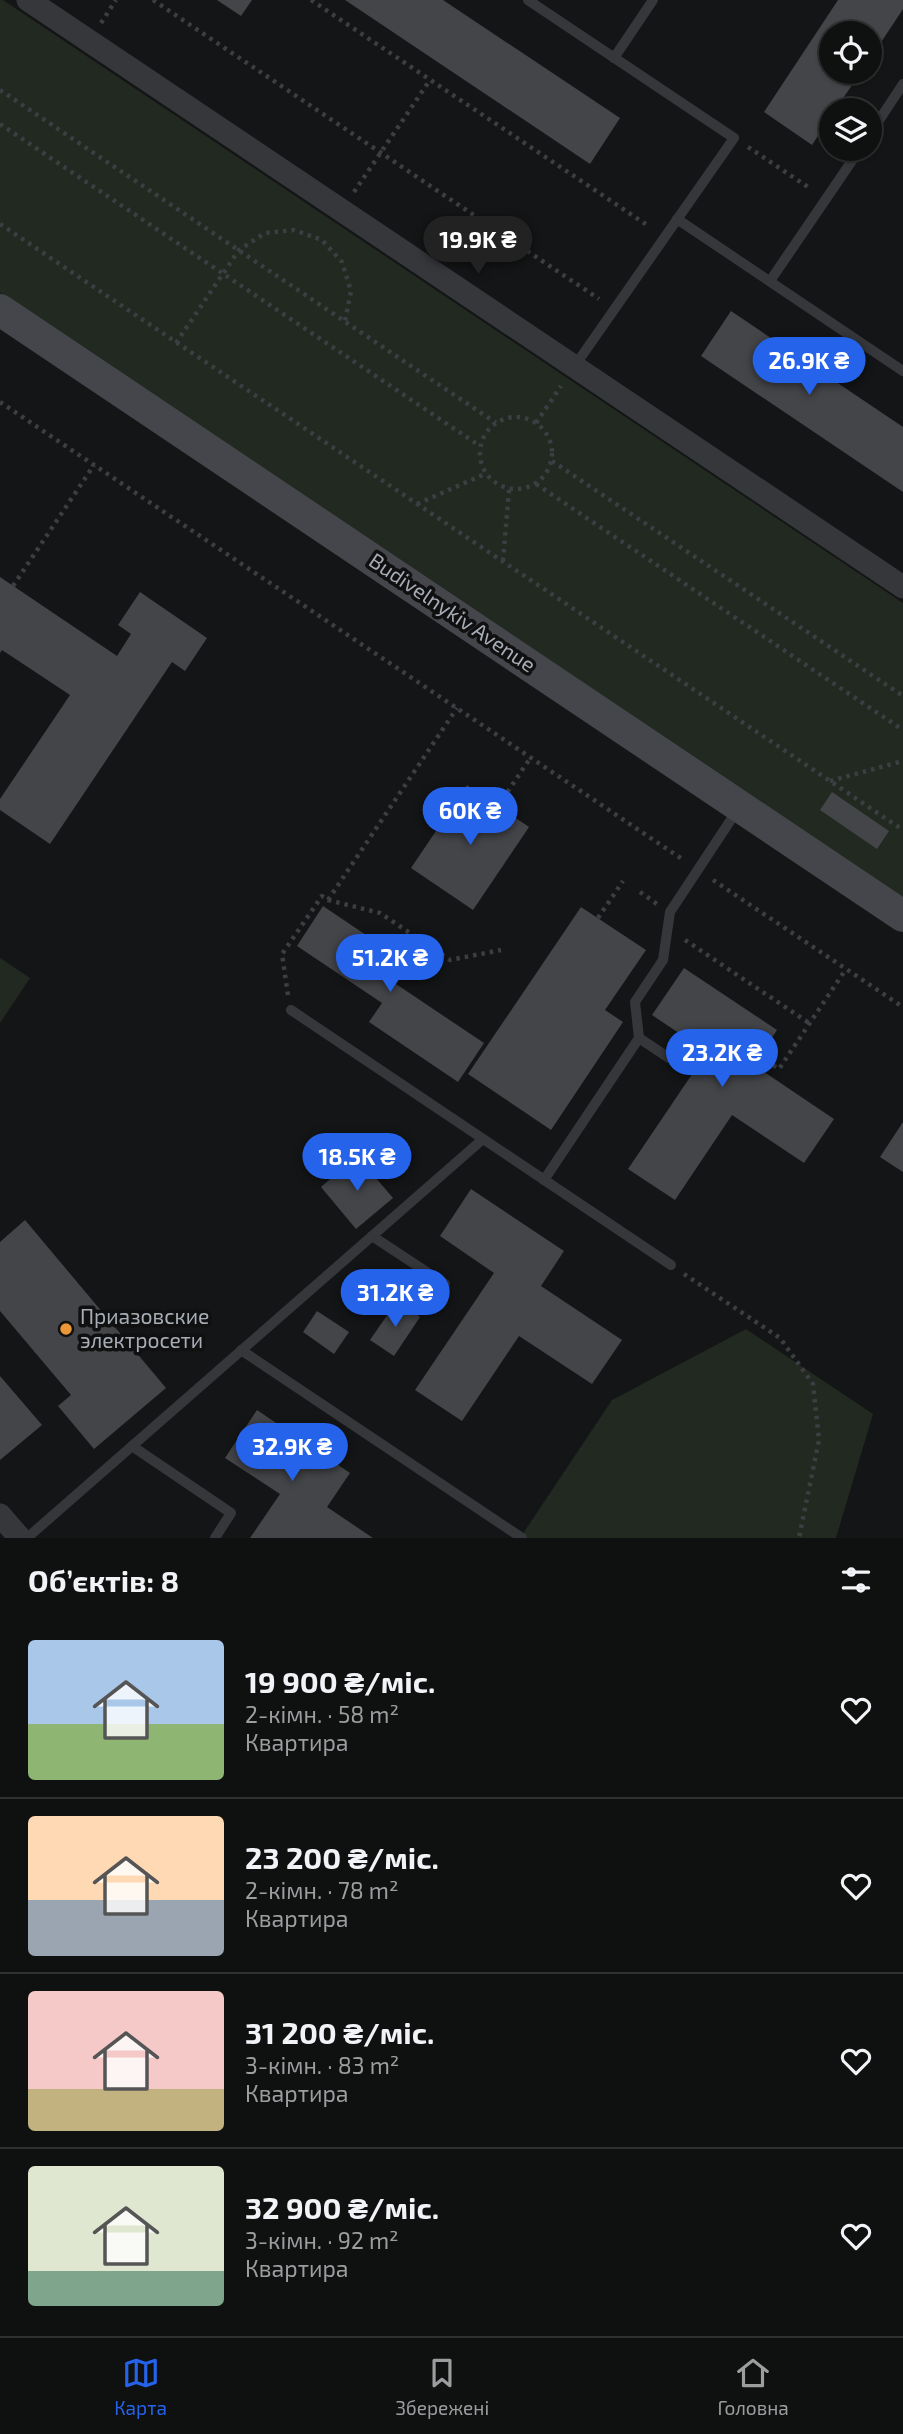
<!DOCTYPE html>
<html lang="uk">
<meta charset="utf-8">
<style>
body{margin:0;font-family:"Exo 2",sans-serif;background:#181919;color:#f1f3f6;height:100vh;display:flex;flex-direction:column;font-size:26px;white-space:nowrap}
*{box-sizing:border-box;margin:0}
p{font-size:23px;color:#9b9d9f}
.icon{flex:none;width:38px;height:38px;fill:none;stroke:currentColor;stroke-width:2;stroke-linecap:round;stroke-linejoin:round}
.map{position:relative;height:1538px;overflow:hidden}
.panel{display:flex;flex-direction:column;background:#0f1010;flex:1}
.panel>*{flex:none}
.fabs{position:absolute;left:819px;top:21px;display:grid;gap:14px}
.fabs a{display:grid;place-items:center;width:63px;height:63px;border-radius:50%;background:#0f1010;box-shadow:0 2px 5px #0004,0 0 0 2px #2f3030;font-size:35px}
.price{position:absolute;translate:-50% -60px;padding:0 16px;border-radius:24px;background:#2563eb;color:#fff;font-size:23px;line-height:46px;filter:drop-shadow(0 2px 4px #0008)}
.price::after{content:'';position:absolute;left:50%;top:42px;width:21px;height:16px;margin-left:-10px;background:inherit;clip-path:polygon(0 0,100% 0,50% 100%)}
.price.active{background:#222;color:#fff}
ul{padding:0;list-style:none}
li{display:flex;align-items:center;gap:21px;height:175px;padding:0 28px}
li+li{border-top:2px solid #2f3030}
li span{display:grid;place-items:center;flex:none;width:196px;height:140px;border-radius:7px;color:#555}
li>.icon{margin-inline-start:auto}
span .icon{width:84px;height:84px;fill:#fffc;stroke-width:1}
li b{font-size:30px}
h2{display:flex;justify-content:space-between;align-items:center;height:84px;padding:0 28px;font-size:30px}
.tab-bar{display:flex;justify-content:space-around;align-items:center;height:98px;border-top:2px solid #2f3030;background:#0f1010;font-size:19px;color:#9b9d9f}
.tab-bar a{display:grid;justify-items:center;gap:4px}
.tab-bar .active{color:#2563eb}
.map>svg:first-child{display:block}
.green{fill:#212921}
.building{fill:#444549}
.lines{fill:none;stroke-linecap:round;stroke-linejoin:round}
.path{stroke:#3c3e42;stroke-width:4.5;stroke-dasharray:3.5 5;stroke-linecap:butt}
.lane{stroke:#36373b;stroke-width:10}
.street{stroke:#36373b;stroke-width:23}
.secondary{stroke:#44464b;stroke-width:32}
.poi-dot{fill:#eb9738;stroke:#101011;stroke-width:2.5}
.labels{text-anchor:middle;stroke-width:7;stroke-linejoin:round;paint-order:stroke}
.street-label{font-size:21px;fill:#a7adb6;stroke:#101011}
.poi-label{font-size:21px;fill:#a7adb6;stroke:#101011;text-anchor:start}
</style>
<div class="map">
<svg width="903" height="1538" viewBox="0 0 903 1538">
<rect width="100%" height="100%" fill="#141516"/>
<g class="green">
<polygon points="0,0 3,0 903,603 903,898 0,293"/>
<polygon points="0,958 30,978 0,1023"/>
<polygon points="746,1329 873,1414 836,1538 520,1538 612,1400"/>
</g>
<g class="building">
<polygon points="217,0 252,0 241,16"/>
<polygon points="345,0 443,0 620,118 590,164"/>
<polygon points="838,0 903,0 903,9 870,59 870,33 831,33 831,72 861,72 835,110 831,110 831,116 812,145 764,112"/>
<polygon points="731,311 903,427 903,492 701,356"/>
<polygon points="0,577 117,656 131,634 118,625 140,592 207,638 185,671 172,662 50,844 0,810 0,799 70,695 2,650 0,653"/>
<polygon points="467,785 529,827 473,910 411,868"/>
<polygon points="832,792 889,831 877,849 820,810"/>
<polygon points="323,906 409,964 396,984 484,1043 458,1082 369,1022 382,1003 297,946"/>
<polygon points="581,907 646,950 605,1010 623,1022 551,1130 468,1074"/>
<polygon points="684,968 777,1030 754,1065 834,1119 804,1163 732,1115 675,1200 628,1169 707,1052 652,1015"/>
<polygon points="903,1122 903,1172 880,1157"/>
<polygon points="357,1156 393,1198 356,1229 321,1187"/>
<polygon points="471,1189 564,1251 541,1286 622,1340 592,1384 519,1336 462,1421 415,1390 494,1273 440,1236"/>
<polygon points="25,1220 166,1388 94,1449 58,1406 71,1395 0,1311 0,1242"/>
<polygon points="397,1301 420,1317 394,1356 370,1340"/>
<polygon points="317,1311 349,1332 334,1354 303,1332"/>
<polygon points="0,1376 42,1425 0,1460"/>
<polygon points="257,1410 350,1473 327,1507 373,1538 250,1538 280,1494 225,1458"/>
</g>
<g class="lines">
<g class="path">
<polyline points="153,0 599,299"/>
<polyline points="311,0 650,227"/>
<polyline points="101,23 116,0"/>
<polyline points="0,90 496,423"/>
<polyline points="0,124 480,446"/>
<polyline points="748,147 811,189"/>
<polyline points="354,192 430,80"/>
<polyline points="0,224 903,830"/>
<polyline points="176,343 239,250 265,233 294,230 322,240 342,262 351,291 345,321"/>
<polyline points="0,402 685,861"/>
<circle cx="516" cy="453" r="36"/>
<polyline points="536,423 561,386"/>
<polyline points="552,461 903,696"/>
<polyline points="536,484 903,730"/>
<polyline points="417,504 485,474"/>
<polyline points="503,561 509,490"/>
<polyline points="13,586 94,465"/>
<polyline points="830,781 903,761"/>
<polyline points="498,806 531,757"/>
<polyline points="713,880 903,1007"/>
<polyline points="640,892 657,904"/>
<polyline points="328,900 457,708"/>
<polyline points="598,918 623,881"/>
<polyline points="685,940 809,1023"/>
<polyline points="288,995 282,954 322,896 328,900 380,913 450,960 501,950"/>
<polyline points="759,1056 779,1069 846,969"/>
<polyline points="684,1274 780,1338 813,1384 819,1440 799,1538"/>
</g>
<g class="lane">
<polyline points="528,0 734,138 574,367"/>
<polyline points="614,58 653,0"/>
<polyline points="870,134 903,84"/>
<polyline points="677,219 903,371"/>
<polyline points="770,281 860,149"/>
<polyline points="291,1010 671,1265"/>
<polyline points="639,1038 669,1058"/>
<polyline points="544,1180 639,1038 635,1002 663,960 670,912 738,809"/>
<polyline points="372,1236 445,1284"/>
<polyline points="241,1350 522,1538"/>
<polyline points="132,1446 231,1513 215,1538"/>
<polyline points="27,1538 483,1139"/>
</g>
<g class="street">
<polyline points="28,0 903,587"/>
<polyline points="0,1515 20,1538"/>
</g>
<polyline class="secondary" points="0,310 903,916"/>
</g>
<circle class="poi-dot" cx="66" cy="1329" r="7"/>
<g class="labels">
<g class="street-label">
<text transform="translate(452 613) rotate(34)" y="7">Budivelnykiv Avenue</text>
</g>
<g class="poi-label">
<text x="80" y="1324">Приазовские<tspan x="80" dy="24">электросети</tspan></text>
</g>
</g>
</svg>
<div class="fabs">
<a><svg class="icon" aria-label="locate" viewBox="0 0 24 24"><circle cx="12" cy="12" r="6"/><path d="M12 2v4M12 18v4M2 12h4M18 12h4"/></svg></a>
<a><svg class="icon" aria-label="layers" viewBox="0 0 24 24"><path d="M12 4l9 5-9 5-9-5zM3 14l9 5 9-5"/></svg></a>
</div>
<b class="price active" style="left:478px;top:276px">19.9K ₴</b>
<b class="price" style="left:809px;top:397px">26.9K ₴</b>
<b class="price" style="left:470px;top:847px">60K ₴</b>
<b class="price" style="left:390px;top:994px">51.2K ₴</b>
<b class="price" style="left:722px;top:1089px">23.2K ₴</b>
<b class="price" style="left:357px;top:1193px">18.5K ₴</b>
<b class="price" style="left:395px;top:1329px">31.2K ₴</b>
<b class="price" style="left:292px;top:1483px">32.9K ₴</b>
</div>
<section class="panel">
<h2>Об’єктів: 8<svg class="icon" aria-label="filters" viewBox="0 0 24 24"><path d="M4 7h16M4 17h16"/><circle cx="9" cy="7" r="2"/><circle cx="15" cy="17" r="2"/></svg></h2>
<ul>
<li><span style="background:linear-gradient(#a9c7e8 60%,#8fb573 0)"><svg class="icon" aria-label="home" viewBox="0 0 24 24"><path d="M3 11l9-7 9 7M6 9v11h12V9"/></svg></span><div><b>19 900 ₴/міс.</b><p>2-кімн. · 58 m²</p><p>Квартира</p></div><svg class="icon" aria-label="heart" viewBox="0 0 24 24"><path d="M12 20l-8-8c-3-5 5-10 8-4 3-6 11-1 8 4z"/></svg></li>
<li><span style="background:linear-gradient(#ffd9b3 60%,#9aa5b1 0)"><svg class="icon" aria-label="home" viewBox="0 0 24 24"><path d="M3 11l9-7 9 7M6 9v11h12V9"/></svg></span><div><b>23 200 ₴/міс.</b><p>2-кімн. · 78 m²</p><p>Квартира</p></div><svg class="icon" aria-label="heart" viewBox="0 0 24 24"><path d="M12 20l-8-8c-3-5 5-10 8-4 3-6 11-1 8 4z"/></svg></li>
<li><span style="background:linear-gradient(#f6c9c9 70%,#c2b280 0)"><svg class="icon" aria-label="home" viewBox="0 0 24 24"><path d="M3 11l9-7 9 7M6 9v11h12V9"/></svg></span><div><b>31 200 ₴/міс.</b><p>3-кімн. · 83 m²</p><p>Квартира</p></div><svg class="icon" aria-label="heart" viewBox="0 0 24 24"><path d="M12 20l-8-8c-3-5 5-10 8-4 3-6 11-1 8 4z"/></svg></li>
<li><span style="background:linear-gradient(#dfe7d0 75%,#7fa58c 0)"><svg class="icon" aria-label="home" viewBox="0 0 24 24"><path d="M3 11l9-7 9 7M6 9v11h12V9"/></svg></span><div><b>32 900 ₴/міс.</b><p>3-кімн. · 92 m²</p><p>Квартира</p></div><svg class="icon" aria-label="heart" viewBox="0 0 24 24"><path d="M12 20l-8-8c-3-5 5-10 8-4 3-6 11-1 8 4z"/></svg></li>
</ul>
</section>
<nav class="tab-bar">
<a class="active"><svg class="icon" aria-label="map" viewBox="0 0 24 24"><path d="M3 6l6-2 6 2 6-2v14l-6 2-6-2-6 2zM9 4v14M15 6v14"/></svg>Карта</a>
<a><svg class="icon" aria-label="saved" viewBox="0 0 24 24"><path d="M7 4h10v16l-5-4-5 4z"/></svg>Збережені</a>
<a><svg class="icon" aria-label="home" viewBox="0 0 24 24"><path d="M3 11l9-7 9 7M6 9v11h12V9"/></svg>Головна</a>
</nav>
